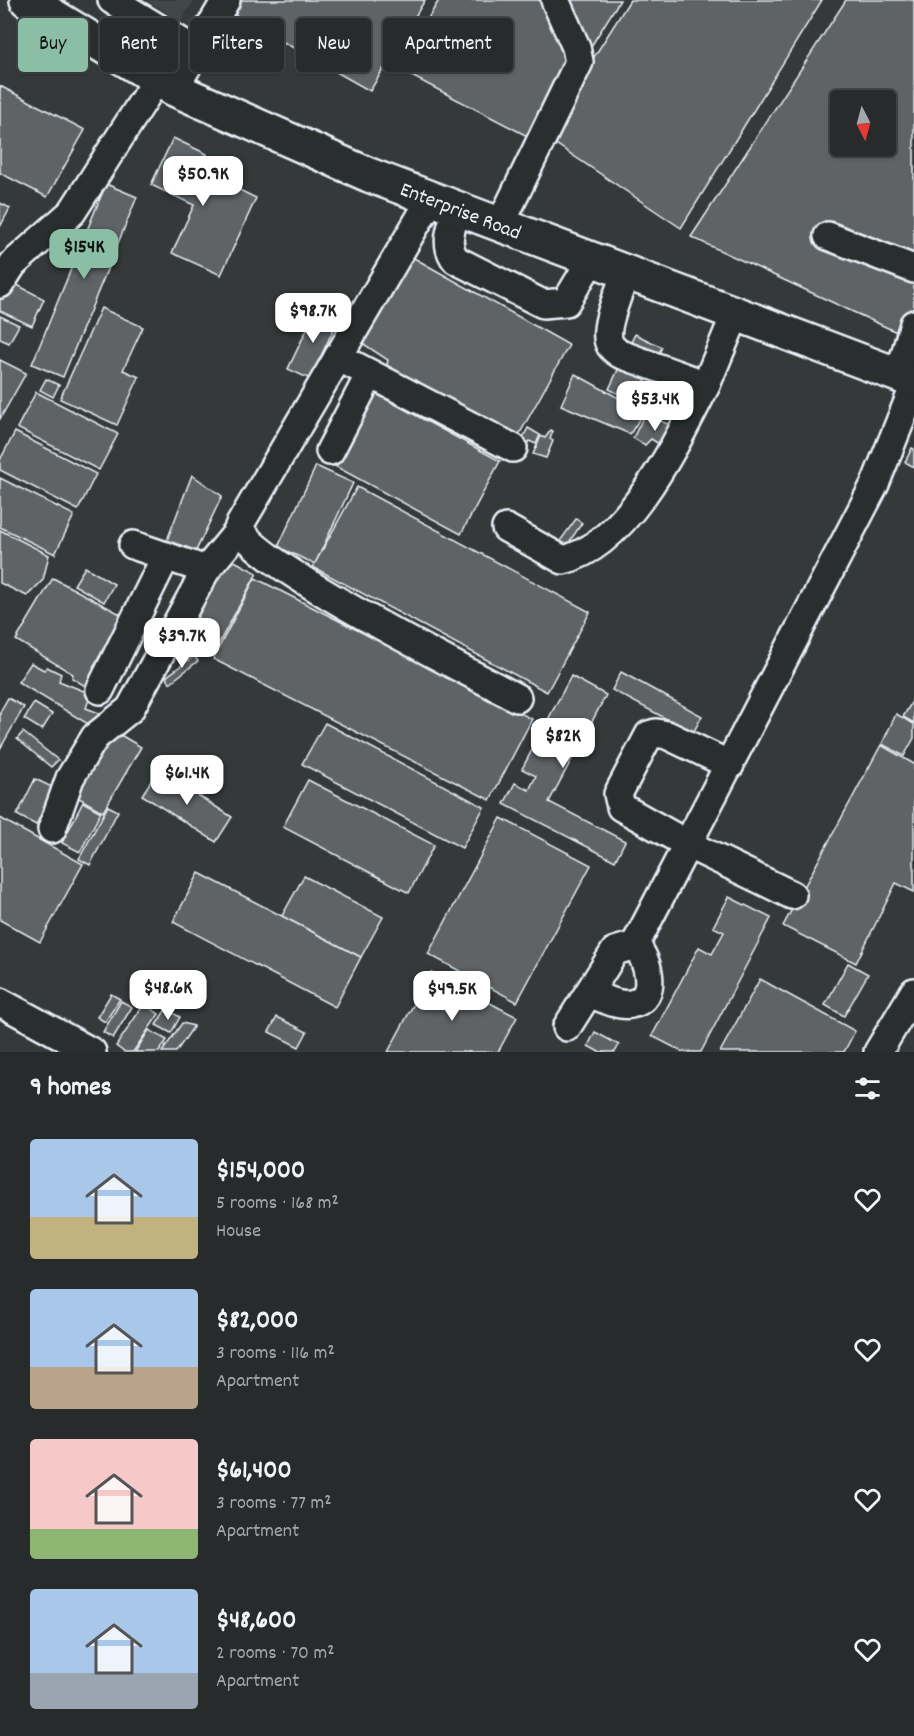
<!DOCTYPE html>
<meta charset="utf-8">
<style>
body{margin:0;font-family:Dekko,sans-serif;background:#303334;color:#f1f3f6;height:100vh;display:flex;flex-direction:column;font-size:22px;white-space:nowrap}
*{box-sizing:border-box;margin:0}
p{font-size:20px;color:#a5a7a9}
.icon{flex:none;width:33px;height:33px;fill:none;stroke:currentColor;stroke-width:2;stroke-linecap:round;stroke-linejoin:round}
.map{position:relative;height:1052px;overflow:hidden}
.sheet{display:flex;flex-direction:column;background:#282b2c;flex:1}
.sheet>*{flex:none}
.top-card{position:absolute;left:18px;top:18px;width:600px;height:54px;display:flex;gap:12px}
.needle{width:39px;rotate:174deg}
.fabs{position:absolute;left:830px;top:90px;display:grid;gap:12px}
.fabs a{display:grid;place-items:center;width:66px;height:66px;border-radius:6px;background:#282b2c;box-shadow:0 2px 4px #0004,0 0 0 2px #444748;font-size:30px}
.price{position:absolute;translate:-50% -51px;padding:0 14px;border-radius:12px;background:#fff;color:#222;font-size:20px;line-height:39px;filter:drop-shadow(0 2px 3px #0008)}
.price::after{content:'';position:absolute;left:50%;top:36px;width:18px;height:14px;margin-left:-9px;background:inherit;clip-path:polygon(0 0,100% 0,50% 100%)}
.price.selected{background:#8abfa5;color:#111}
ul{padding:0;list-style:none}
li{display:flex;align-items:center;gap:18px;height:150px;padding:0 30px}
li span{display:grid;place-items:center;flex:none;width:168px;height:120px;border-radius:6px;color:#555}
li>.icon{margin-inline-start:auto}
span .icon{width:72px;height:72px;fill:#fffc;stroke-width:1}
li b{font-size:26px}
h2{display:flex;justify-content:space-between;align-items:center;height:72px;padding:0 30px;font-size:26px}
.chip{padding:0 21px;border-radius:6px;background:#282b2c;box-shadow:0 2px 4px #0004,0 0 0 2px #444748;font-size:21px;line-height:54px}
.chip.selected{background:#8abfa5;color:#111}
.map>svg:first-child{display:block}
.built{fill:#424647}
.building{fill:#5f6365;stroke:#e8f1f8;stroke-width:1.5;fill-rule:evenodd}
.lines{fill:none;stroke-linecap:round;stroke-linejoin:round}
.minor-casing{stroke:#e8f1f8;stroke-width:32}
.major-casing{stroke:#e8f1f8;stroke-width:38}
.minor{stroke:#2a2d2e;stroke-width:27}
.major{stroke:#2a2d2e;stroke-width:33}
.labels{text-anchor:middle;stroke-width:4.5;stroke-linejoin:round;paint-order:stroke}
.street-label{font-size:21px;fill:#e8f1f8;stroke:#2a2d2e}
</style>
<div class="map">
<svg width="914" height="1052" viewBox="0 0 914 1052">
<rect width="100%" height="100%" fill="#35393a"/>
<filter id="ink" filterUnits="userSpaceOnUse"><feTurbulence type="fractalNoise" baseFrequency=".0167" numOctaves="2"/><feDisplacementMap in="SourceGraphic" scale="12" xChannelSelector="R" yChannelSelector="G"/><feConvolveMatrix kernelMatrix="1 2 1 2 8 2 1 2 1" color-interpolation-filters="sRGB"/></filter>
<g filter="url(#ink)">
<polygon class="built" points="146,0 194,0 181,21"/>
<g class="building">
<polygon points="227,0 425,0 370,91 223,8"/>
<polygon points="439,0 620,0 533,139 398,69"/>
<polygon points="630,0 822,0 681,228 544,136"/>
<path d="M846 0H914V340L691 237ZM840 100H885V146H840Z"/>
<polygon points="0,86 85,130 47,197 0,173"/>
<polygon points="173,138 207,154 203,163 221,171 217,179 256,198 221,275 172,253 194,205 151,185"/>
<polygon points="106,184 137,197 63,377 32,364"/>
<polygon points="0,203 10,208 0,227"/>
<polygon points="405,253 569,345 515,442 385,373 388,360 362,343"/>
<polygon points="4,278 44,299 32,326 0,311 0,287"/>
<polygon points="101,308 143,327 123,370 139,377 117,425 60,399"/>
<polygon points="316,310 338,320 310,379 288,369"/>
<polygon points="0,316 19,325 9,343 0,339"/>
<polygon points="635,334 662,347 635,402 609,389"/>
<polygon points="0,360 26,373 0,419"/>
<polygon points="575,374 644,412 630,434 561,405"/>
<polygon points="46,379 59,385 53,397 40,390"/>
<polygon points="371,391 500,461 461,534 331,464"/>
<polygon points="36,392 118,434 99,470 17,428"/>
<polygon points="645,414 679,429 667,449 651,439 645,445 633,438"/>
<polygon points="528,428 540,435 536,444 529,441 522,451 517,449"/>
<polygon points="551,430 553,431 550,439 553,441 546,458 533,454 541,436 545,438"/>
<polygon points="15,432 96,474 78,510 0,470 0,460"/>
<polygon points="912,448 914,449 914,467 905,462"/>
<polygon points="316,466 353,483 315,564 278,547"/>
<polygon points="192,475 222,496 193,557 164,548"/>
<polygon points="0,478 74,515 55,554 0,527"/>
<polygon points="357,487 590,612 547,692 313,567"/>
<polygon points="576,519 582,523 562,553 555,548"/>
<polygon points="0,530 49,555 43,580 27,596 0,583"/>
<polygon points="225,556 257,573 214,652 182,635"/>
<polygon points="85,567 114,584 104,602 74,585"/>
<polygon points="53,578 124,616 93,667 100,671 90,689 72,678 73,674 16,640"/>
<polygon points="255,578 532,719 490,800 213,659"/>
<polygon points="194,656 198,661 170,683 166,677"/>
<polygon points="31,663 44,670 47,667 61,674 59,681 91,694 86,708 99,713 93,727 18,682"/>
<polygon points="621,672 702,716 693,733 612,690"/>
<polygon points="571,676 606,695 549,802 625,841 615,861 504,804 515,783 529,790 536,776 522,769"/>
<polygon points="8,698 24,707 0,749 0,712"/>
<polygon points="914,698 914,723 903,717"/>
<polygon points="34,703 52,714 42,730 24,719"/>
<polygon points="896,714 914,724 914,738 904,756 882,744"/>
<polygon points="325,723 484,807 462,848 302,764"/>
<polygon points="112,730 141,747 103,812 74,795"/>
<polygon points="23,732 58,760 51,767 17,739"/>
<polygon points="881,745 914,764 914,892 896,883 856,963 783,926"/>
<polygon points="158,770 232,817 216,842 142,795"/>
<polygon points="35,779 54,788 36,825 17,815"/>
<polygon points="308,780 434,845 409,893 283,827"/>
<polygon points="83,802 101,812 80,852 62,843"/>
<polygon points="108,806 118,811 90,865 79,859"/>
<polygon points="0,818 83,864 40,942 0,920"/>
<polygon points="501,818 591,865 517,1002 428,954"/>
<polygon points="199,873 361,957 335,1007 173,922"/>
<polygon points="304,876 383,917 361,957 282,916"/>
<polygon points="729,897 771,918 701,1052 683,1052 652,1036 699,947 712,954 724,932 713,927"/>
<polygon points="848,963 868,974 844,1016 825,1005"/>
<polygon points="431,972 517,1017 498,1052 388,1052"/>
<polygon points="760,979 855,1031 844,1052 720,1052"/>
<polygon points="111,994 120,999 105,1022 97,1017"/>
<polygon points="121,1001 132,1007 113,1038 103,1032"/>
<polygon points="144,1004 159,1014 133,1052 124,1052 116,1046"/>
<polygon points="166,1009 180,1017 171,1033 156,1025"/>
<polygon points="277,1017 307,1032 299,1047 269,1032"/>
<polygon points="182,1023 194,1026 176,1052 162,1052"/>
<polygon points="149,1030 167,1040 159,1052 135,1052"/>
<polygon points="595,1032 619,1045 615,1052 599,1052 588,1046"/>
</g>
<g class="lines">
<g class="minor-casing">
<g id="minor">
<polyline points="112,0 196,51"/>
<polyline points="174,89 226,0"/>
<path d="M431 199 239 526C251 564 470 672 517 698"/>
<path d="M457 208C452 227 443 244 456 260L543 304 566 302 592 259"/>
<polyline points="500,225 579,62 576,47 555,0"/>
<polyline points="828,236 914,269"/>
<path d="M626 272C621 289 601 329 610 345 612 348 617 352 620 354L706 385 736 313"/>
<polyline points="0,284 13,264 72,212 157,79"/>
<polyline points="338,357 513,448"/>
<polyline points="899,375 914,324"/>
<polyline points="330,451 370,374"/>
<path d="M506 528 563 560C629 545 678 439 706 385"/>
<polyline points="133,545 206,570"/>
<polyline points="100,690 166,556"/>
<polyline points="730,765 667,735 656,733 649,735 618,794 621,807 689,845 792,895"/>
<polyline points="52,829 70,778 95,737 130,709 206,570 240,529"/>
<path d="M589 993C601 997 618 1007 631 1004 660 999 648 959 635 945"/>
<polyline points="0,1002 92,1052"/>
<polyline points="567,1027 615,951 635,945 875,484 914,387"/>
<polyline points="878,1052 914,992"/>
</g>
</g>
<g class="major-casing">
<polyline id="major" points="27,0 174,89 369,175 914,381"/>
</g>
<use href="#minor" class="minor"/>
<use href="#major" class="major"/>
</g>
</g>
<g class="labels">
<g class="street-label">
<text transform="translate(461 210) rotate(21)" y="7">Enterprise Road</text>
</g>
</g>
</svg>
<div class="fabs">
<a><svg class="needle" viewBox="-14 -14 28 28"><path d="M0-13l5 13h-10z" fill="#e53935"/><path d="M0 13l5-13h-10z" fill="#a5a7a9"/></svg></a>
</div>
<b class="price" style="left:203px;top:207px">$50.9K</b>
<b class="price selected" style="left:84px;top:280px">$154K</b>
<b class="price" style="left:313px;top:344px">$98.7K</b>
<b class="price" style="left:655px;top:432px">$53.4K</b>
<b class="price" style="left:182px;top:669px">$39.7K</b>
<b class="price" style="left:563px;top:769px">$82K</b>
<b class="price" style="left:187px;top:806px">$61.4K</b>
<b class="price" style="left:168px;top:1021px">$48.6K</b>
<b class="price" style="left:452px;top:1022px">$49.5K</b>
<div class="top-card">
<a class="chip selected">Buy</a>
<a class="chip">Rent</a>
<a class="chip">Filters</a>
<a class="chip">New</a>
<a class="chip">Apartment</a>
</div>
</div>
<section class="sheet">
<h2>9 homes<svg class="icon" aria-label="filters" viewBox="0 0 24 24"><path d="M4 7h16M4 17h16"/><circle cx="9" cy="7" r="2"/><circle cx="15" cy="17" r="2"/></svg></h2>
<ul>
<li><span style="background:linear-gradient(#a9c7e8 65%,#c2b280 0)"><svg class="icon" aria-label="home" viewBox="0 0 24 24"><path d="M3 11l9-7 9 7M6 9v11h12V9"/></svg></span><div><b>$154,000</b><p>5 rooms · 168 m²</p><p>House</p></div><svg class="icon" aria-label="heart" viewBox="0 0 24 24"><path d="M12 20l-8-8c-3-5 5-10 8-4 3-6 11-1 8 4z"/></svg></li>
<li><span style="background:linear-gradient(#a9c7e8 65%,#b9a48a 0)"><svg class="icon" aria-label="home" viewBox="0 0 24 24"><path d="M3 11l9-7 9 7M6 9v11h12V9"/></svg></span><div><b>$82,000</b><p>3 rooms · 116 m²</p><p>Apartment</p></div><svg class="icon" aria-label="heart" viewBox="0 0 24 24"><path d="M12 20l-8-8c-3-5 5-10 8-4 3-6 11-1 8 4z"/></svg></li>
<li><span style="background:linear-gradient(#f6c9c9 75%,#8fb573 0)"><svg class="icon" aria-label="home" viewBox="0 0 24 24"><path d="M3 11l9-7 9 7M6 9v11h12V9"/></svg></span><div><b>$61,400</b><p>3 rooms · 77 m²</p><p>Apartment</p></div><svg class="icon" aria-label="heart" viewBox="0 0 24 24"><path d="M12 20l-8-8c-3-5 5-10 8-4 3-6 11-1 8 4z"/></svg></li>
<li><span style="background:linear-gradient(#a9c7e8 70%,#9aa5b1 0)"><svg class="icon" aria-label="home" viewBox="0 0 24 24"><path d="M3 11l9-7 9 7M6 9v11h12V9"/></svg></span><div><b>$48,600</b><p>2 rooms · 70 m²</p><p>Apartment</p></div><svg class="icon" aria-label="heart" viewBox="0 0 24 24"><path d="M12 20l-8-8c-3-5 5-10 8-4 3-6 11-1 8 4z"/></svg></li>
</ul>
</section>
